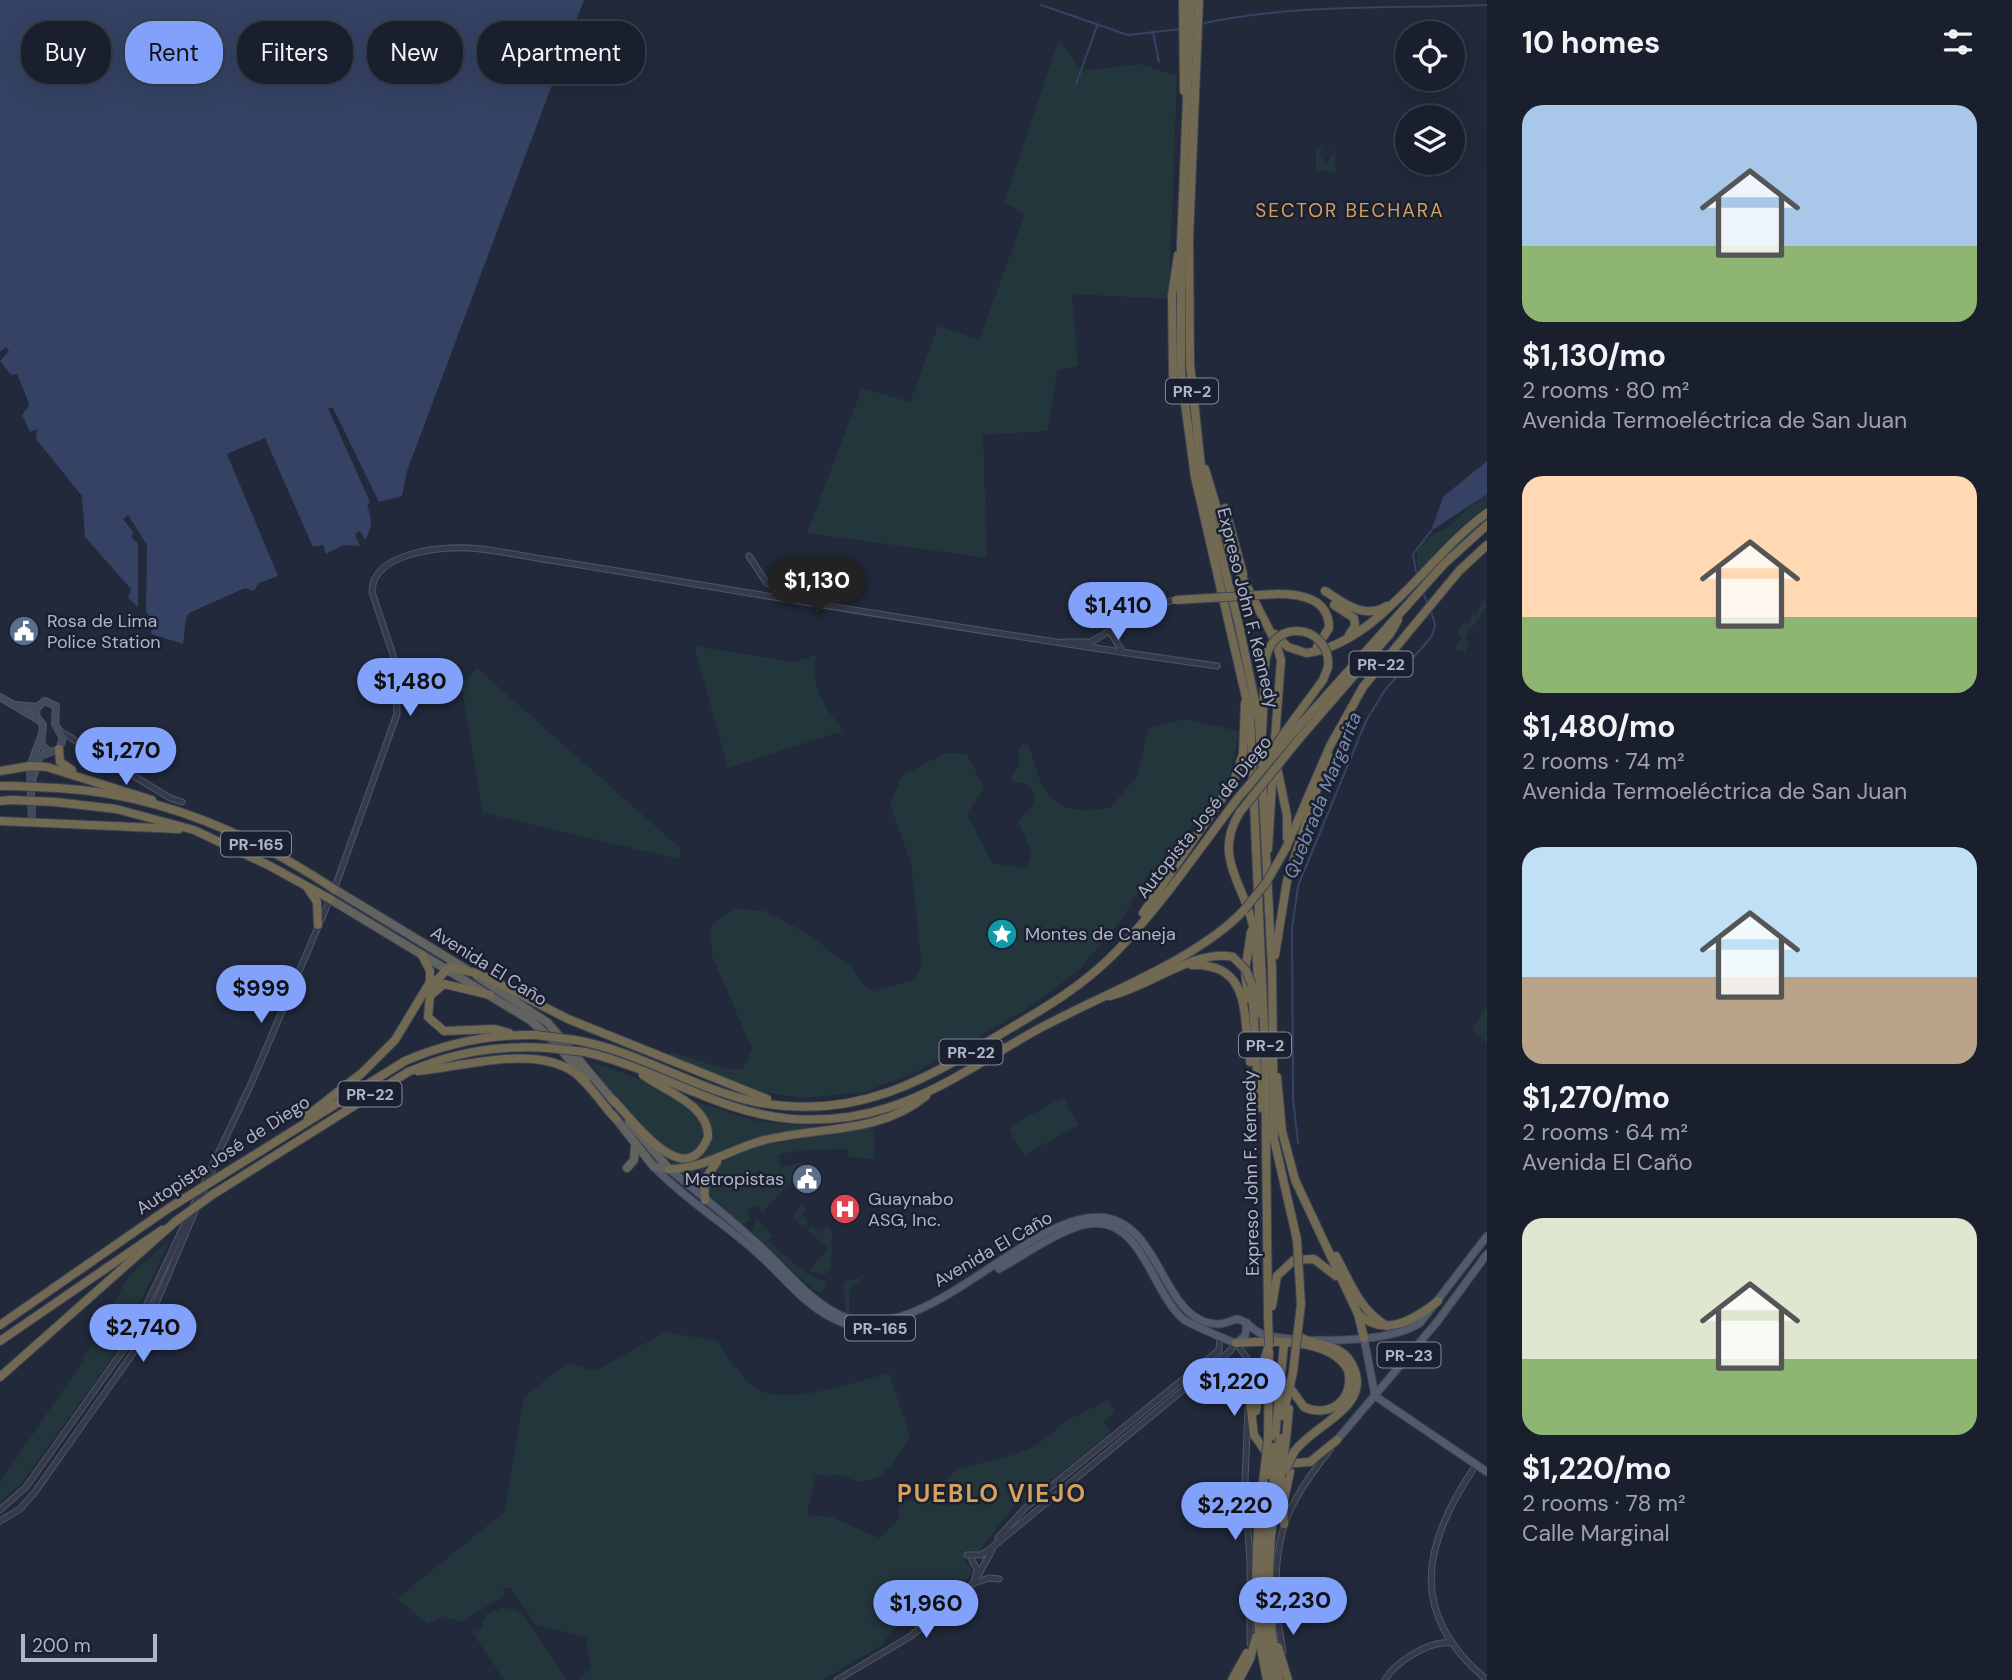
<!DOCTYPE html>
<meta charset="utf-8">
<style>
body{margin:0;font-family:"DM Sans",sans-serif;background:#262c38;color:#f1f3f6;height:100vh;display:flex;flex-direction:column;font-size:26px;white-space:nowrap}
*{box-sizing:border-box;margin:0}
p{font-size:23px;color:#9fa2a9}
.icon{flex:none;width:38px;height:38px;fill:none;stroke:currentColor;stroke-width:2;stroke-linecap:round;stroke-linejoin:round}
.map{position:relative;flex:1;overflow:hidden}
.side{display:flex;flex-direction:column;background:#191f2c;width:525px}
.side>*{flex:none}
.guide{position:absolute;left:21px;top:21px;width:665px;height:63px;display:flex;gap:14px}
.controls{position:absolute;left:1395px;top:21px;display:grid;gap:14px}
.controls a{display:grid;place-items:center;width:70px;height:70px;border-radius:50%;background:#191f2c;box-shadow:0 7px 28px #0002,0 0 0 2px #373d48;font-size:35px}
.scale{position:absolute;left:21px;bottom:18px;width:136px;box-sizing:border-box;padding-left:7px;border:4px solid #b0b6c7;border-top:0;font-size:19px;line-height:24px;white-space:nowrap;color:#b0b6c7;-webkit-text-stroke:5px #1a2030;paint-order:stroke}
.price{position:absolute;translate:-50% -60px;padding:0 16px;border-radius:24px;background:#82a1fa;color:#111;font-size:23px;line-height:46px;filter:drop-shadow(0 2px 4px #0008)}
.price::after{content:'';position:absolute;left:50%;top:42px;width:21px;height:16px;margin-left:-10px;background:inherit;clip-path:polygon(0 0,100% 0,50% 100%)}
.price.on{background:#222;color:#fff}
ul{padding:0;list-style:none}
li{display:grid;align-content:center;gap:14px;height:371px;padding:0 35px}
li span{display:grid;place-items:center;height:217px;border-radius:21px;color:#555}
li>.icon{margin-inline-start:auto}
span .icon{width:126px;height:126px;fill:#fffc;stroke-width:1}
li b{font-size:30px}
h2{display:flex;justify-content:space-between;align-items:center;height:84px;padding:0 35px;font-size:30px}
.tag{padding:0 24px;border-radius:28px;background:#191f2c;box-shadow:0 7px 28px #0002,0 0 0 2px #373d48;font-size:24px;line-height:63px}
.tag.on{background:#82a1fa;color:#111}
main{display:flex;flex:1;min-height:0}
.map>svg:first-child{display:block}
.green{fill:#23363c}
.water{fill:#354263}
.lines{fill:none;stroke-linecap:round;stroke-linejoin:round}
.stream{stroke:#354263;stroke-width:2}
.tertiary-casing{stroke:#505666;stroke-width:7}
.secondary-casing{stroke:#505666;stroke-width:8}
.primary-casing{stroke:#3e4454;stroke-width:9}
.trunk-casing{stroke:#3d4353;stroke-width:10}
.motorway-casing{stroke:#3d4353;stroke-width:10}
.tertiary{stroke:#353b4b;stroke-width:5}
.secondary{stroke:#434a5e;stroke-width:6}
.primary{stroke:#535a6b;stroke-width:7}
.trunk{stroke:#62625e;stroke-width:8}
.motorway{stroke:#716952;stroke-width:8}
.motorway-bridge-casing{stroke:#3d4353;stroke-width:10;stroke-linecap:butt}
.motorway-bridge{stroke:#716952;stroke-width:8}
.labels{text-anchor:middle;stroke-width:5;stroke-linejoin:round;paint-order:stroke}
.shield{fill:#1a2030;stroke:#83899a;stroke-width:2}
.shield-label{font-size:16px;font-weight:bold;fill:#b0b6c7}
.street-label{font-size:18px;fill:#b0b6c7;stroke:#1a2030}
.poi-label{font-size:18px;fill:#b0b6c7;stroke:#1a2030;text-anchor:start}
.neighbourhood-label{font-size:19px;letter-spacing:2px;fill:#d6a15c;stroke:#1a2030}
.water-label{font-size:19px;font-style:italic;fill:#7788b0;stroke:#1a2030}
.district-label{font-size:24px;font-weight:bold;letter-spacing:2px;fill:#d6a15c;stroke:#1a2030}
</style>
<main>
<div class="map">
<svg width="1487" height="1680" viewBox="0 0 1487 1680">
<rect width="100%" height="100%" fill="#21293b"/>
<g class="green">
<polygon points="1059,39 1081,71 1140,64 1177,76 1169,299 1072,294 1078,366 1057,371 1048,431 983,435 987,558 807,533 862,388 910,402 938,326 979,340 1025,214 1004,202"/>
<polygon points="1316,143 1317,147 1323,149 1319,154 1326,165 1336,147 1334,168 1339,172 1316,170"/>
<path d="M1487 494V506L1463 525 1420 569 1418 567C1410 532 1445 535 1455 522 1462 512 1476 503 1487 494Z"/>
<polygon points="1484,598 1487,606 1465,638 1469,641 1465,652 1455,649 1462,637 1458,633 1464,622 1469,624 1473,613 1477,614"/>
<path d="M694 646 794 662 816 655C811 691 823 703 843 731L728 768Z"/>
<polygon points="477,668 681,849 678,859 483,813 461,684"/>
<path d="M1184 719 1239 731 1232 768 1224 788 1146 879 1121 920 1077 972 1025 1010 918 1071 865 1092 802 1098 748 1090 668 1055 672 1052 726 1069H743L752 1049 712 956 710 927 733 908 765 911 808 934 853 968 860 982 873 992 913 980 922 967 911 863 890 805 902 776 945 753 967 754 984 788 967 814 992 863 1026 868 1032 854 1018 821 1034 804V792L1024 783 1013 782 1011 777 1020 763 1018 752 1021 744H1027C1033 753 1034 765 1038 775 1053 812 1075 813 1110 808L1138 775 1148 729Z"/>
<polygon points="1487,1005 1487,1044 1472,1029"/>
<path d="M590 1062C616 1069 693 1096 703 1122 704 1127 704 1134 704 1139 699 1146 693 1155 683 1155 653 1156 607 1085 590 1062Z"/>
<polygon points="1063,1097 1079,1125 1024,1155 1009,1129 1011,1126"/>
<polygon points="688,1099 760,1122 828,1127 765,1135 694,1164 673,1165 651,1142 667,1157 686,1160 709,1139"/>
<path d="M866 1126 874 1129V1159L848 1157 849 1149 806 1150 779 1154 781 1167 804 1162 808 1168 803 1174 800 1172 763 1212 757 1206 750 1207 748 1213 750 1220 742 1225C718 1206 699 1201 712 1167L749 1148Z"/>
<polygon points="705,1167 701,1193 677,1171 680,1171"/>
<polygon points="802,1203 807,1208 803,1214 808,1222 803,1227 793,1217"/>
<polygon points="756,1219 773,1235 768,1240 800,1269 825,1282 825,1290 819,1292 814,1290 751,1232"/>
<polygon points="811,1225 819,1233 827,1226 832,1231 831,1268 824,1275 809,1271 829,1248 807,1230"/>
<polygon points="170,1240 114,1355 21,1484 0,1502 0,1483 81,1363 129,1276"/>
<polygon points="871,1269 872,1270 849,1290 849,1314 845,1312 844,1282 867,1275"/>
<path d="M665 1332 718 1341C726 1354 743 1380 755 1388 785 1408 856 1381 889 1373L910 1436C900 1455 885 1483 859 1481 853 1481 848 1477 843 1476 833 1473 827 1478 816 1474L807 1515 832 1517 879 1538 899 1519V1501L938 1500 941 1483 958 1469 1016 1454 1035 1446 1068 1420 1108 1400 1115 1411 1104 1423 1110 1430 1104 1438 1037 1492 1014 1506 978 1552H968L963 1558 970 1567 971 1575 889 1634 882 1645 823 1680H578L591 1668 586 1637 536 1625 511 1588 502 1587 506 1594 462 1622 442 1616 428 1624 397 1599 505 1511 524 1397 567 1363 595 1371Z"/>
<polygon points="501,1608 514,1609 523,1615 566,1680 504,1680 472,1632 476,1630 479,1632 486,1616"/>
</g>
<g class="water">
<path d="M0 0H584L407 471 402 496 379 502 333 408H328L370 502 367 506C373 518 372 529 365 540L360 531 355 534 360 546 344 545 326 554 323 545 313 547 265 438 227 454 278 576 259 583 254 591 245 588 189 613 186 618 183 644 151 634 153 620 146 612 147 545 128 515 123 519 134 533 131 536 138 544V607L128 598 131 589 85 537 82 496 36 439 37 429 30 432 22 415 29 406 28 401 17 374 11 375 0 361 9 351 6 347 0 352Z"/>
<polygon points="1487,461 1487,494 1431,531 1443,497"/>
</g>
<g class="lines">
<g class="stream">
<polyline points="1041,5 1128,35 1181,29"/>
<path d="M1200 24C1295 3 1391 9 1487 5"/>
<polyline points="1153,32 1159,62"/>
<polyline points="1076,84 1097,26"/>
<polyline points="1417,577 1413,554 1431,531"/>
<polyline points="1423,592 1427,603"/>
<polyline points="1298,1143 1293,1098 1292,929 1298,886 1366,721 1385,690 1432,636 1435,625 1431,611"/>
</g>
<g class="tertiary-casing">
<g id="tertiary">
<polyline points="749,556 766,582 787,597"/>
<polyline points="1110,632 1123,652"/>
<polyline points="1063,642 1091,642 1154,604 1176,600"/>
<polyline points="58,730 170,798 182,802"/>
<path d="M334 890 397 714 396 664 372 592C372 553 438 547 468 548 492 549 518 555 542 559 603 568 664 579 725 589 889 616 1053 643 1217 666"/>
<polyline points="1248,1409 1245,1481 1250,1563 1250,1644"/>
<path d="M1476 1465C1422 1544 1407 1614 1487 1680"/>
<polyline points="0,1510 26,1487 129,1342 251,1084 330,899"/>
<polyline points="0,1521 20,1509 35,1492 138,1346 215,1164"/>
<polyline points="998,1538 1026,1507 1219,1350 1220,1337"/>
<polyline points="967,1555 981,1555 989,1550 1230,1351 1236,1343 1249,1361 1249,1396"/>
<polyline points="972,1560 977,1569 974,1583 989,1578 999,1579"/>
<path d="M1276 1602C1274 1529 1288 1504 1331 1448"/>
<polyline points="1277,1615 1283,1651"/>
<polyline points="837,1680 911,1636 974,1583 992,1550"/>
<path d="M1385 1680C1395 1662 1429 1641 1449 1643"/>
</g>
</g>
<g class="secondary-casing">
<g id="secondary">
<polyline points="0,697 37,719"/>
<polyline points="16,705 37,707"/>
<polyline points="37,707 36,716 43,725 41,744 49,752"/>
<polyline points="31,784 40,756 59,749 63,738 55,724 56,706 45,701 37,707"/>
<polyline points="32,821 30,766 41,737"/>
</g>
</g>
<g class="primary-casing">
<g id="primary">
<path d="M654 1167C684 1198 722 1222 754 1250 782 1274 806 1309 841 1322 864 1332 887 1330 909 1318"/>
<path d="M669 1169C700 1194 732 1220 762 1248 785 1269 809 1300 838 1314 922 1357 1032 1204 1107 1218 1163 1229 1163 1323 1218 1324 1225 1324 1231 1320 1238 1319 1249 1322 1254 1333 1265 1335 1303 1343 1388 1344 1420 1323L1487 1236"/>
<path d="M999 1269C1023 1256 1048 1237 1074 1228 1140 1203 1148 1288 1183 1319 1186 1322 1231 1342 1236 1343L1245 1336 1247 1323"/>
<polyline points="1364,1338 1375,1396 1487,1472"/>
<polyline points="1337,1440 1437,1322 1487,1254"/>
</g>
</g>
<g class="trunk-casing">
<g id="trunk">
<polyline points="334,889 466,969"/>
<polyline points="330,899 530,1020 555,1042 586,1080"/>
<polyline points="477,976 548,1023 615,1103"/>
<polyline points="613,1115 654,1167 669,1169"/>
<polyline points="629,1122 669,1169"/>
<polyline points="627,1168 634,1160 635,1144"/>
</g>
</g>
<g class="motorway-casing">
<g id="motorway">
<polyline points="1183,0 1184,91"/>
<polyline points="1191,0 1181,245 1181,374 1195,477 1250,715 1265,1048 1268,1316"/>
<polyline points="1199,0 1189,238 1190,364 1203,485 1238,621 1259,720 1272,968 1274,1139 1297,1240"/>
<polyline points="1173,375 1172,295 1178,255"/>
<polyline points="1205,469 1231,555 1276,643 1281,660 1274,752"/>
<polyline points="1225,508 1243,574"/>
<path d="M1325 591C1344 603 1364 620 1387 606"/>
<path d="M1278 594C1302 594 1329 599 1329 628L1317 647"/>
<polyline points="1334,605 1354,618 1355,626 1349,635"/>
<path d="M1275 634 1288 647 1306 653C1379 644 1430 553 1487 513"/>
<polyline points="1287,729 1323,680 1328,667"/>
<polyline points="1262,733 1265,673"/>
<polyline points="1292,734 1444,564 1487,525"/>
<polyline points="1299,739 1390,634 1398,620"/>
<polyline points="59,749 60,762 72,770"/>
<polyline points="1274,752 1287,816 1287,838"/>
<polyline points="0,771 30,766 47,767 152,800"/>
<polyline points="0,786 13,786"/>
<path d="M57 788C157 793 251 834 334 889"/>
<polyline points="0,801 11,800"/>
<polyline points="55,802 116,809 194,830 270,866 330,899"/>
<path d="M1240 812C1212 857 1244 883 1253 926 1258 954 1258 984 1259 1013"/>
<polyline points="0,821 179,829"/>
<polyline points="1286,848 1330,746 1363,687 1459,571 1487,545"/>
<polyline points="1268,849 1273,768"/>
<polyline points="307,887 317,902 318,925"/>
<polyline points="1143,913 1234,781 1243,754 1245,703"/>
<polyline points="1275,955 1287,881 1328,755"/>
<path d="M1192 965C1247 963 1244 1008 1248 1048"/>
<polyline points="1252,985 1259,1108"/>
<polyline points="427,991 449,967 480,974 568,1019 767,1099"/>
<polyline points="490,995 444,984 430,996 428,1017 444,1031 495,1029 509,1033"/>
<path d="M1109 996C1147 988 1196 948 1233 957"/>
<polyline points="1248,999 1245,971 1251,932"/>
<path d="M575 1040C640 1051 697 1091 761 1103 858 1120 925 1080 1004 1032 1045 1008 1083 986 1116 952 1161 906 1199 849 1238 798"/>
<path d="M585 1052C656 1068 718 1113 792 1119 824 1121 856 1118 887 1108 939 1092 985 1059 1033 1032 1095 997 1197 961 1244 910"/>
<polyline points="1250,1062 1251,1043"/>
<path d="M418 1071C462 1067 532 1045 572 1071 589 1082 602 1105 616 1119"/>
<polyline points="1277,1077 1282,1131 1295,1180 1358,1314 1364,1338"/>
<path d="M612 1099C633 1119 685 1195 708 1137 709 1105 665 1091 643 1075"/>
<polyline points="307,1116 362,1073 395,1040 430,982 430,971 422,955"/>
<path d="M669 1169C703 1169 729 1150 761 1141 817 1126 879 1135 926 1096"/>
<path d="M219 1177 405 1061C447 1043 491 1034 536 1035"/>
<path d="M212 1195 408 1072C454 1052 497 1045 548 1048"/>
<polyline points="705,1200 704,1180 717,1162"/>
<path d="M1336 1256C1350 1282 1360 1311 1387 1326"/>
<polyline points="1272,1306 1277,1276 1294,1260 1314,1259 1336,1276"/>
<path d="M1358 1314C1385 1338 1414 1320 1438 1301"/>
<polyline points="0,1325 169,1208"/>
<polyline points="0,1341 162,1230"/>
<path d="M1236 1343C1268 1341 1330 1337 1348 1370 1355 1399 1330 1419 1304 1407L1291 1389"/>
<polyline points="0,1377 176,1221"/>
<polyline points="1249,1394 1254,1435 1268,1455"/>
<polyline points="1256,1411 1262,1367 1269,1345"/>
<polyline points="1283,1416 1293,1372"/>
<polyline points="1275,1437 1284,1344"/>
<polyline points="1268,1439 1269,1352"/>
<polyline points="1286,1439 1289,1409"/>
<path d="M1294 1452C1313 1425 1368 1409 1355 1371 1352 1362 1346 1354 1338 1350 1326 1344 1313 1344 1302 1338"/>
<polyline points="1282,1464 1310,1462 1337,1440"/>
<path d="M1264 1475C1254 1543 1252 1613 1267 1680"/>
<polyline points="1284,1524 1283,1504 1290,1472"/>
<polyline points="1274,1621 1276,1599"/>
<polyline points="1278,1647 1288,1680"/>
<polyline points="1232,1680 1247,1653"/>
<polyline points="1239,1680 1250,1659 1256,1637"/>
<path d="M1273 1680C1259 1614 1258 1542 1275 1476"/>
<path d="M1279 1680C1266 1613 1265 1544 1281 1477"/>
</g>
</g>
<use href="#tertiary" class="tertiary"/>
<use href="#secondary" class="secondary"/>
<use href="#primary" class="primary"/>
<use href="#trunk" class="trunk"/>
<use href="#motorway" class="motorway"/>
<g class="motorway-bridge-casing">
<g id="motorway-bridge">
<polyline points="1176,600 1278,594"/>
<path d="M1265 673C1262 614 1332 622 1328 667"/>
<polyline points="1263,764 1287,729"/>
<polyline points="13,786 57,788"/>
<polyline points="1238,798 1292,734"/>
<polyline points="11,800 55,802"/>
<polyline points="1240,812 1299,739"/>
<polyline points="1244,910 1266,883 1286,848"/>
<polyline points="1233,957 1246,970 1252,985"/>
<polyline points="536,1035 575,1040"/>
<polyline points="548,1048 585,1052"/>
<polyline points="169,1208 219,1177"/>
<polyline points="176,1221 212,1195"/>
<polyline points="1268,1316 1269,1345"/>
<polyline points="1293,1372 1301,1304 1297,1240"/>
<polyline points="1286,1469 1294,1452"/>
<polyline points="1264,1474 1268,1439"/>
<polyline points="1269,1475 1274,1447"/>
<polyline points="1275,1476 1280,1438"/>
<polyline points="1281,1477 1286,1439"/>
</g>
</g>
<use href="#motorway-bridge" class="motorway-bridge"/>
</g>
<defs>
<g id="civic-disc" transform="scale(1.575)"><circle r="9.5" fill="#5c6f8a" stroke="#1a2030"/><path d="M-.6-6.5H3V-4.5H.6V-3L4-1V1h2V6H-6V1h2V-1L-.6-3ZM-1.2 2.5V6h2.4V2.5Z" fill="#fff"/></g>
<g id="sight-disc" transform="scale(1.575)"><circle r="9.5" fill="#0f9aa8" stroke="#1a2030"/><path d="M0-6L1.8-2.2L6-1.7L2.9 1.2L3.7 5.4L0 3.3L-3.7 5.4L-2.9 1.2L-6-1.7L-1.8-2.2Z" fill="#fff"/></g>
<g id="hospital-disc" transform="scale(1.575)"><circle r="9.5" fill="#e0444e" stroke="#1a2030"/><path d="M-5-5h3v3.5h4V-5h3V5h-3V1.5h-4V5h-3Z" fill="#fff"/></g>
</defs>
<g fill-rule="evenodd">
<use href="#civic-disc" x="24" y="631"/>
<use href="#sight-disc" x="1002" y="934"/>
<use href="#civic-disc" x="807" y="1179"/>
<use href="#hospital-disc" x="845" y="1209"/>
</g>
<g class="labels">
<g class="shield">
<rect x="1166" y="378.5" width="52" height="25" rx="5"/>
<rect x="1349.5" y="651.5" width="63" height="25" rx="5"/>
<rect x="221" y="831.5" width="70" height="25" rx="5"/>
<rect x="1239" y="1032.5" width="52" height="25" rx="5"/>
<rect x="939.5" y="1039.5" width="63" height="25" rx="5"/>
<rect x="338.5" y="1081.5" width="63" height="25" rx="5"/>
<rect x="845" y="1315.5" width="70" height="25" rx="5"/>
<rect x="1377.5" y="1342.5" width="63" height="25" rx="5"/>
</g>
<g class="shield-label">
<text x="1192" y="397">PR-2</text>
<text x="1381" y="670">PR-22</text>
<text x="256" y="850">PR-165</text>
<text x="1265" y="1051">PR-2</text>
<text x="971" y="1058">PR-22</text>
<text x="370" y="1100">PR-22</text>
<text x="880" y="1334">PR-165</text>
<text x="1409" y="1361">PR-23</text>
</g>
<g class="street-label">
<text transform="translate(1248 608) rotate(76)" y="6">Expreso John F. Kennedy</text>
<text transform="translate(1204 817) rotate(-51)" y="6">Autopista José de Diego</text>
<text transform="translate(489 966) rotate(32)" y="6">Avenida El Caño</text>
<text transform="translate(223 1155) rotate(-33)" y="6">Autopista José de Diego</text>
<text transform="translate(1251 1173) rotate(-91)" y="6">Expreso John F. Kennedy</text>
<text transform="translate(993 1249) rotate(-30)" y="6">Avenida El Caño</text>
</g>
<g class="poi-label">
<text x="47" y="627">Rosa de Lima<tspan x="47" dy="21">Police Station</tspan></text>
<text x="1025" y="940">Montes de Caneja</text>
<text x="784" y="1185" text-anchor="end">Metropistas</text>
<text x="868" y="1205">Guaynabo<tspan x="868" dy="21">ASG, Inc.</tspan></text>
</g>
<g class="neighbourhood-label">
<text x="1350" y="217">SECTOR BECHARA</text>
</g>
<g class="water-label">
<text transform="translate(1322 795) rotate(-68)" y="7">Quebrada Margarita</text>
</g>
<g class="district-label">
<text x="992" y="1502">PUEBLO VIEJO</text>
</g>
</g>
</svg>
<div class="controls">
<a><svg class="icon" aria-label="locate" viewBox="0 0 24 24"><circle cx="12" cy="12" r="6"/><path d="M12 2v4M12 18v4M2 12h4M18 12h4"/></svg></a>
<a><svg class="icon" aria-label="layers" viewBox="0 0 24 24"><path d="M12 4l9 5-9 5-9-5zM3 14l9 5 9-5"/></svg></a>
</div>
<div class="scale">200 m</div>
<b class="price on" style="left:817px;top:617px">$1,130</b>
<b class="price" style="left:1118px;top:642px">$1,410</b>
<b class="price" style="left:410px;top:718px">$1,480</b>
<b class="price" style="left:126px;top:787px">$1,270</b>
<b class="price" style="left:261px;top:1025px">$999</b>
<b class="price" style="left:143px;top:1364px">$2,740</b>
<b class="price" style="left:1234px;top:1418px">$1,220</b>
<b class="price" style="left:1235px;top:1542px">$2,220</b>
<b class="price" style="left:1293px;top:1637px">$2,230</b>
<b class="price" style="left:926px;top:1640px">$1,960</b>
<div class="guide">
<a class="tag">Buy</a>
<a class="tag on">Rent</a>
<a class="tag">Filters</a>
<a class="tag">New</a>
<a class="tag">Apartment</a>
</div>
</div>
<section class="side">
<h2>10 homes<svg class="icon" aria-label="filters" viewBox="0 0 24 24"><path d="M4 7h16M4 17h16"/><circle cx="9" cy="7" r="2"/><circle cx="15" cy="17" r="2"/></svg></h2>
<ul>
<li><span style="background:linear-gradient(#a9c7e8 65%,#8fb573 0)"><svg class="icon" aria-label="home" viewBox="0 0 24 24"><path d="M3 11l9-7 9 7M6 9v11h12V9"/></svg></span><div><b>$1,130/mo</b><p>2 rooms · 80 m²</p><p>Avenida Termoeléctrica de San Juan</p></div></li>
<li><span style="background:linear-gradient(#ffd9b3 65%,#8fb573 0)"><svg class="icon" aria-label="home" viewBox="0 0 24 24"><path d="M3 11l9-7 9 7M6 9v11h12V9"/></svg></span><div><b>$1,480/mo</b><p>2 rooms · 74 m²</p><p>Avenida Termoeléctrica de San Juan</p></div></li>
<li><span style="background:linear-gradient(#bfe0f5 60%,#b9a48a 0)"><svg class="icon" aria-label="home" viewBox="0 0 24 24"><path d="M3 11l9-7 9 7M6 9v11h12V9"/></svg></span><div><b>$1,270/mo</b><p>2 rooms · 64 m²</p><p>Avenida El Caño</p></div></li>
<li><span style="background:linear-gradient(#dfe7d0 65%,#8fb573 0)"><svg class="icon" aria-label="home" viewBox="0 0 24 24"><path d="M3 11l9-7 9 7M6 9v11h12V9"/></svg></span><div><b>$1,220/mo</b><p>2 rooms · 78 m²</p><p>Calle Marginal</p></div></li>
</ul>
</section>
</main>
